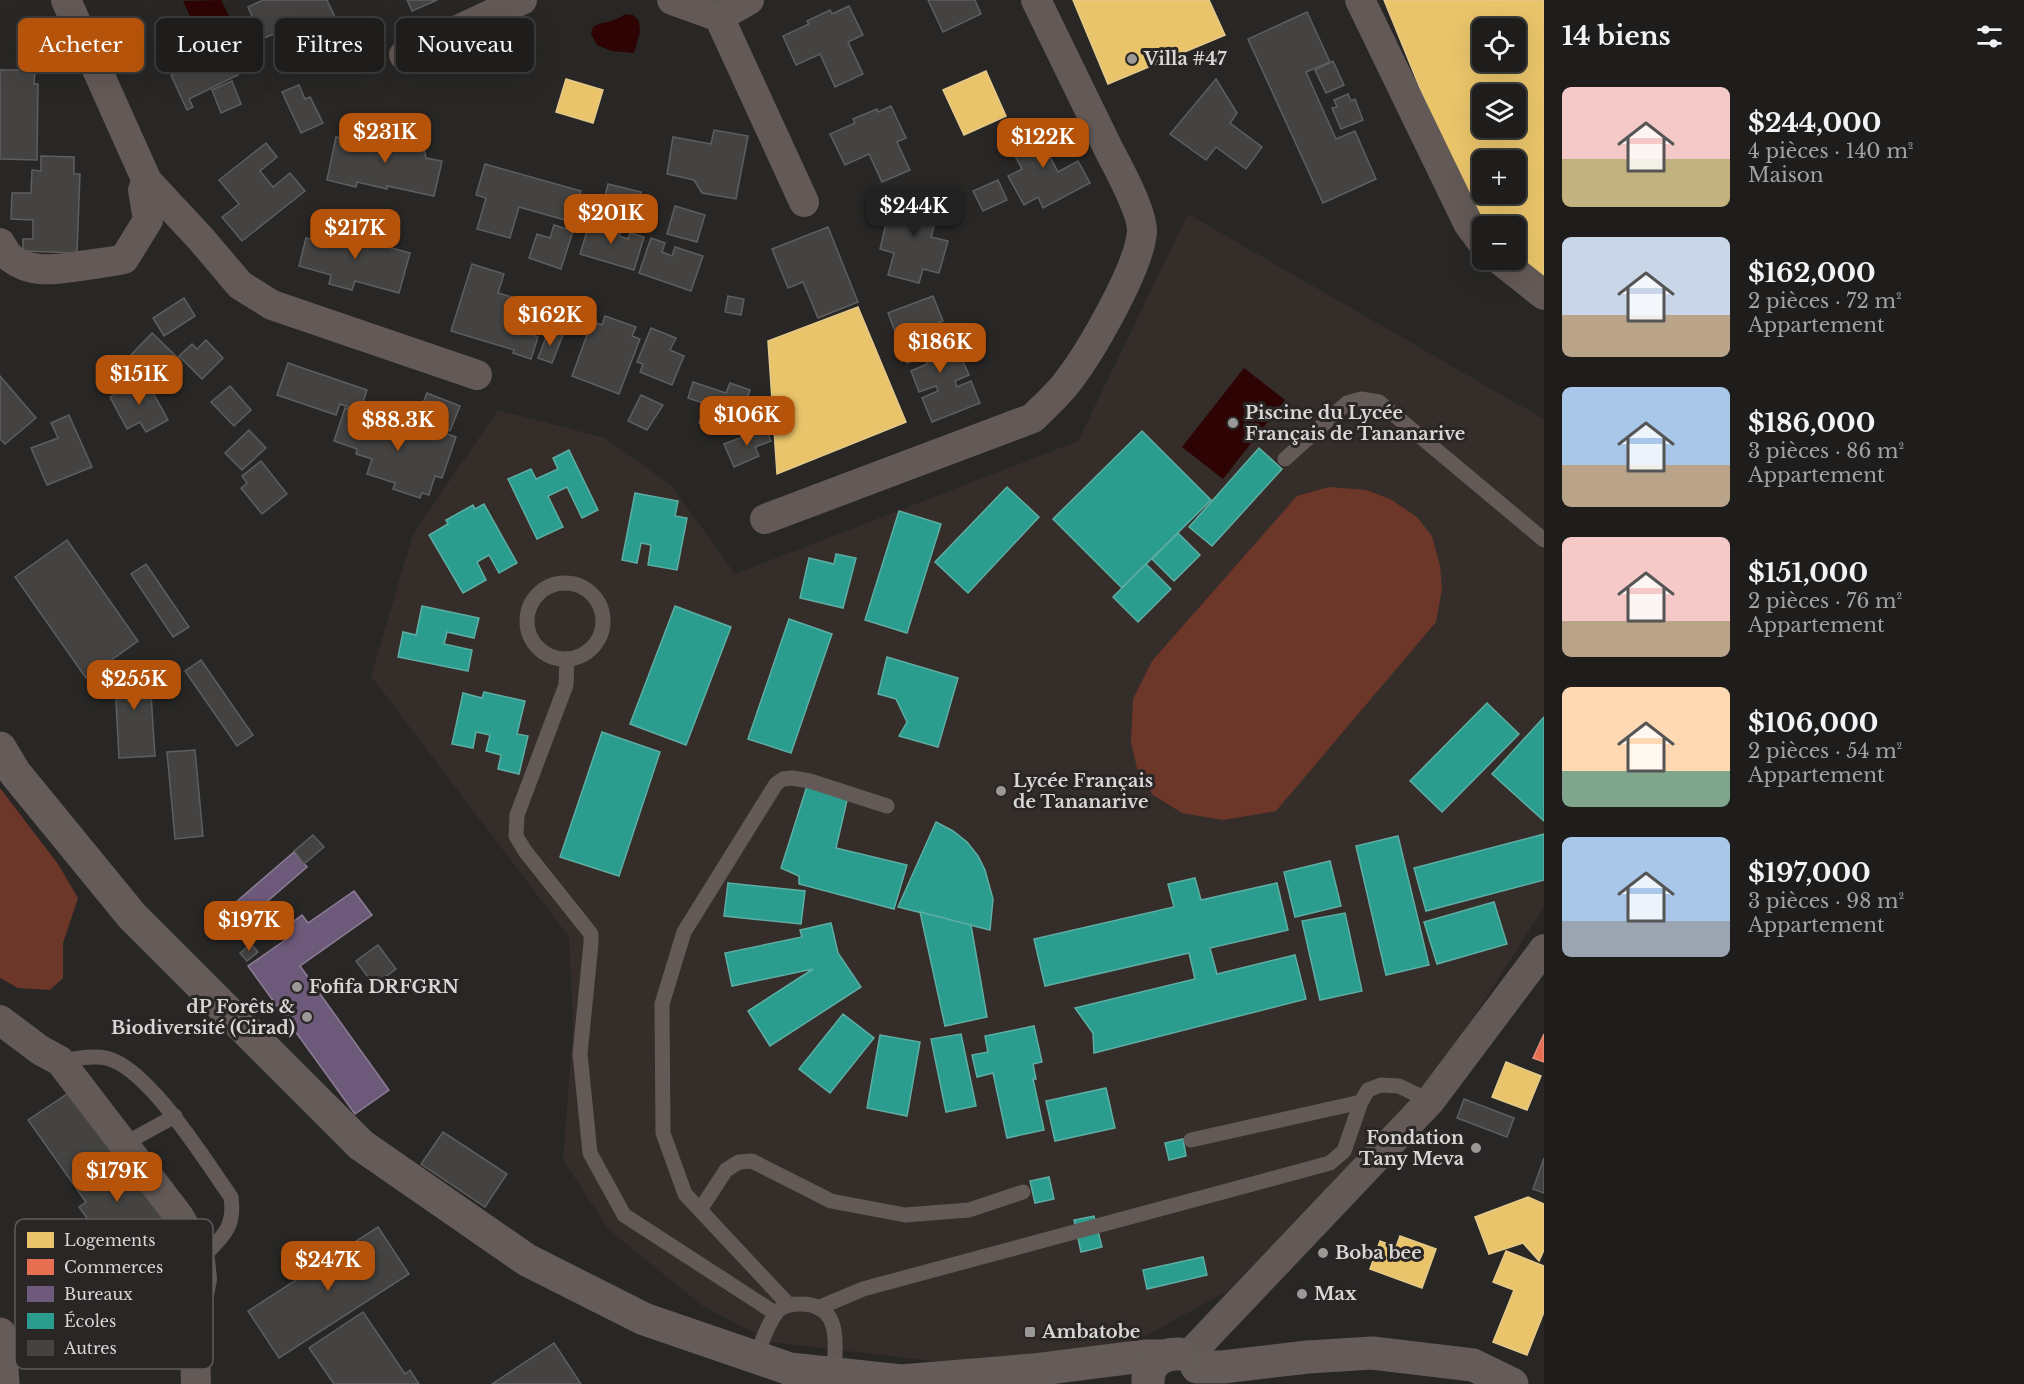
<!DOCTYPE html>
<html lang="fr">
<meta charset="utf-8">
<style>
body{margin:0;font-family:"Libre Baskerville",serif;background:#2b2a29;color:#f1f3f6;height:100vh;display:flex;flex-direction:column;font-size:22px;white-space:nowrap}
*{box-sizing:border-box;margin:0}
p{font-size:20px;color:#a1a2a3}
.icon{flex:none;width:33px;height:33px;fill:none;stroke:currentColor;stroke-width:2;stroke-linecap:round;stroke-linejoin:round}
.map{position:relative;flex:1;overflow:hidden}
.side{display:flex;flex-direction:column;background:#1e1d1c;width:480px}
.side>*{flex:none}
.top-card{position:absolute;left:18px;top:18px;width:570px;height:54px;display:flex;gap:12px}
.buttons{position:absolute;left:1472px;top:18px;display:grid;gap:12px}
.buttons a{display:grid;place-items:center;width:54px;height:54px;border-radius:9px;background:#1e1d1c;box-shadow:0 6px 24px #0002,0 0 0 2px #3c3b3b;font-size:30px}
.price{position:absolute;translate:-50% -51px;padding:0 14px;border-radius:12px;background:#b45309;color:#fff;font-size:20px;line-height:39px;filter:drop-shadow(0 2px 3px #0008)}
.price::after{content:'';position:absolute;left:50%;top:36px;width:18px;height:14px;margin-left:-9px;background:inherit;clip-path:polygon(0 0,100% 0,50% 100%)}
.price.selected{background:#222;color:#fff}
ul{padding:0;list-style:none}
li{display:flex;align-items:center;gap:18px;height:150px;padding:0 18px}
li span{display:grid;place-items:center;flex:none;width:168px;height:120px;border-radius:9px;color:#555}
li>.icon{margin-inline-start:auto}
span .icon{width:72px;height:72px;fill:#fffc;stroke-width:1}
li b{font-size:26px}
h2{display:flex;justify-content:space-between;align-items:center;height:72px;padding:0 18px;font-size:26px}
.tag{padding:0 21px;border-radius:9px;background:#1e1d1c;box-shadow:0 6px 24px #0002,0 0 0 2px #3c3b3b;font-size:21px;line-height:54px}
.tag.selected{background:#b45309;color:#fff}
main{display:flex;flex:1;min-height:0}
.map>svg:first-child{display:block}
.built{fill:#352d2a}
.green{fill:#6c3729}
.water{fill:#2d0403}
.homes{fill:#e9c46a;stroke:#e4c98a;stroke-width:1.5;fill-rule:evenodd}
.shops{fill:#e76f51;stroke:#e38e79;stroke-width:1.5}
.offices{fill:#6d597a;stroke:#8d7e96;stroke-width:1.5}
.schools{fill:#2a9d8f;stroke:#5eaea4;stroke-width:1.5}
.building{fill:#444342;stroke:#5f5e5e;stroke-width:1.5}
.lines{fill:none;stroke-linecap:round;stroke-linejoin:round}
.lane{stroke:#635956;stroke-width:15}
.street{stroke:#635956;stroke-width:30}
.secondary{stroke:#655c59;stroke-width:33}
.poi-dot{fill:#9b9998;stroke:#292625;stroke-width:2}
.labels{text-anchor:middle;stroke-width:6;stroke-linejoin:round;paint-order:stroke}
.poi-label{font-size:18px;font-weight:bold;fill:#d9d6d6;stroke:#292625;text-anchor:start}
.key{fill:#292625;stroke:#5e5b5a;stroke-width:1.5}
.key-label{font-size:16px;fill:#d9d6d6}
</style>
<main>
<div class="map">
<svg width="1544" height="1384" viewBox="0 0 1544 1384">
<rect width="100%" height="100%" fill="#282726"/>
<polygon class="built" points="1188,214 1544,419 1544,907 1419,1103 1226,1292 1134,1342 965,1365 772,1342 704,1307 609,1230 563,1160 573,1026 569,937 371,676 413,534 498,410 605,438 671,485 735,574 1078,441"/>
<g class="green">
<polygon points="1329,487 1366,490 1390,499 1417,517 1432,536 1440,566 1442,589 1436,622 1276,811 1223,820 1182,813 1153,795 1137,768 1131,742 1133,699 1152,661 1297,496"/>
<polygon points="0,788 58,864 78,898 63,943 63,978 50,990 18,988 0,978"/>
</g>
<g class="water">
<polygon points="221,0 233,24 220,31 214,19 205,25 193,23 183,1"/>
<path d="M625 14 633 15 639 21 640 32 634 53 612 51 597 45 591 34 593 27C604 20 612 24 625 14Z"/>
<polygon points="1244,368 1285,400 1223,479 1182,447"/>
</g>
<g class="homes">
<polygon points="1073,0 1209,0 1225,35 1108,84"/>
<path d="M1384 0H1544V283L1515 255V226H1486L1435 125ZM1482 28H1515V62H1482ZM1482 94H1515V128H1482ZM1482 160H1515V194H1482Z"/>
<polygon points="986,71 1006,116 964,135 943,90"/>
<polygon points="566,79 603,90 593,123 556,112"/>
<polygon points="858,307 906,422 777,474 768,341"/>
<polygon points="1506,1062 1541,1076 1527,1110 1492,1097"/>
<polygon points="1528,1197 1544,1204 1544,1250 1539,1261 1523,1243 1489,1254 1475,1217"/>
<polygon points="1400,1236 1436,1249 1422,1288 1370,1269 1380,1241 1396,1247"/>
<polygon points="1506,1251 1544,1266 1544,1312 1527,1355 1493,1342 1514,1290 1493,1282"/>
</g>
<polygon class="shops" points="1544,1034 1544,1062 1533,1058"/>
<g class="offices">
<polygon points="294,852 307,867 233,931 220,916"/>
<polygon points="354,891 372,915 300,966 389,1090 355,1114 248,966 288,938 282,930 302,915 308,923"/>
</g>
<g class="schools">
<polygon points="1142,431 1211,500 1122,588 1053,519"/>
<polygon points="1259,448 1282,469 1212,546 1189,527"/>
<polygon points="569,450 598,510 582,518 567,487 548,496 563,527 537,539 508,479 531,469 536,479 558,469 553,458"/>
<polygon points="1007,487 1039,517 968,593 935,562"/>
<polygon points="635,493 678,501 675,516 687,518 677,570 648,565 651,545 641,543 637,563 622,560"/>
<polygon points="484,504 517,563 499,573 489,555 477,562 486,580 463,593 429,535 448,524 446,520 473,505 475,509"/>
<polygon points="899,511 941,524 907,633 865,620"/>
<polygon points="1178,533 1200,555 1174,581 1152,559"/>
<polygon points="836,554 856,558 843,608 800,598 809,558 834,564"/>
<polygon points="1146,564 1171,589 1138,622 1113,597"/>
<polygon points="422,606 479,618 474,638 447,632 444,644 472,650 468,671 398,657 403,632 416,635"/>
<polygon points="675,606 731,627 686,745 630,724"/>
<polygon points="789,619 832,634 791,753 748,739"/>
<polygon points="887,657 958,678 938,747 899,736 907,722 896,699 878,694"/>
<polygon points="484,692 525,701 517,734 528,736 519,774 498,769 501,755 486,751 490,735 476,732 473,748 452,744 463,693 482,698"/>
<polygon points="1487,703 1519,734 1442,812 1410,781"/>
<polygon points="1544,717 1544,821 1492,774"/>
<polygon points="602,732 660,752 619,876 560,857"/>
<polygon points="807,786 848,796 836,848 907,865 894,909 799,884 799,876 781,868"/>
<polygon points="936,822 953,831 967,842 978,856 985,870 993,899 990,930 898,907"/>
<polygon points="1544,834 1544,880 1426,911 1414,868"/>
<polygon points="1398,836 1429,965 1386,975 1356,846"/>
<polygon points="1330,861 1341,906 1295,917 1284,872"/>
<polygon points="1195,878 1201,900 1277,883 1288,930 1210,948 1217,974 1295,955 1306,999 1094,1053 1093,1033 1075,1008 1195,979 1189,953 1045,986 1034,939 1174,907 1168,884"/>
<polygon points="728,883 805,891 801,924 724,916"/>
<polygon points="1494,902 1507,944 1437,964 1424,922"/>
<polygon points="920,912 971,925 987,1017 945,1026"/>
<polygon points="1345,913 1362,991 1320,1000 1302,921"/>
<polygon points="831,923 838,953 861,987 770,1046 748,1011 813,969 732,986 725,953 802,937 800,930"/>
<polygon points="843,1014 874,1038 830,1093 799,1069"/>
<polygon points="1034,1026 1042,1062 1033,1064 1036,1079 1033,1079 1044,1130 1007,1138 993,1073 977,1077 972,1055 988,1052 985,1036"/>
<polygon points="961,1034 976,1106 946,1112 931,1039"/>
<polygon points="880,1035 920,1042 907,1116 867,1108"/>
<polygon points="1106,1088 1115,1128 1055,1141 1046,1101"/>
<polygon points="1183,1139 1186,1156 1169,1160 1165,1143"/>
<polygon points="1049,1177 1054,1199 1035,1203 1030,1181"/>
<polygon points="1094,1216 1102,1247 1081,1252 1074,1220"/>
<polygon points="1203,1257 1207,1275 1147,1289 1143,1270"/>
</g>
<g class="building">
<polygon points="263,0 327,0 336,19 332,20 339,34 307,49 300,33 283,30 262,39 248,7"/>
<polygon points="407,0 437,0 412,11"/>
<polygon points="928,0 975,0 981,14 943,32"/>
<polygon points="849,6 863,35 848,42 863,74 835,87 820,54 796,65 783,36 809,24 807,21 830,10 832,14"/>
<polygon points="1307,12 1330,62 1306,72 1336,139 1355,131 1376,179 1323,203 1248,39"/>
<polygon points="215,25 238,75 189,99 193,107 187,110 171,75 189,66 178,42"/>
<polygon points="1333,61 1344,85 1326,93 1315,70"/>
<polygon points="0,70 35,70 34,84 38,84 37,160 0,159"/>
<polygon points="1216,79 1237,113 1230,123 1262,147 1246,169 1216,147 1206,160 1170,134"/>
<polygon points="232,81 241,104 221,113 212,90"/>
<polygon points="299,85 305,99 310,97 323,123 301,133 282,92"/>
<polygon points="1348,94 1351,101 1355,99 1363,120 1341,129 1332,108 1337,107 1334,100"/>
<polygon points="891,106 906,138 897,142 910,170 882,182 869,154 845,165 830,134 855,123 853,119 877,109 878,112"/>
<polygon points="1055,124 1064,139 1046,149 1058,172 1078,161 1090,183 1043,208 1038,197 1024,205 1008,176 1022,169 1008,143 1034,129 1037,134"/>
<polygon points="714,130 748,136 736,199 702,193 694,180 667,174 673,137 711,144"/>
<polygon points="380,131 422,140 426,158 442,161 434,196 387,186 387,189 357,182 356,187 327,180 336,137 377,146"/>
<polygon points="266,143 277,157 260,171 273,187 290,173 305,191 242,241 222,217 239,204 219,180"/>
<polygon points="41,156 74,157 74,174 80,174 77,253 23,251 23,239 33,239 33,220 11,219 12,193 31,193 32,170 41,171"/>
<polygon points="485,164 581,191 572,222 519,207 510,238 477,229 486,198 476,195"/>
<polygon points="998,180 1007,200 983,211 973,191"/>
<polygon points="608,184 641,192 634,224 619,221 621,213 602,209"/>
<polygon points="902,190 941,200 931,237 948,241 939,273 923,269 919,283 888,275 894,253 880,249 888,215 895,217"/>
<polygon points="675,206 705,215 697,242 667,234"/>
<polygon points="591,218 622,228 619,236 628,239 630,233 644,237 634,270 580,254"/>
<polygon points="332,224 373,234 370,242 410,253 399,293 355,281 352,290 329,284 331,275 299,266 306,238 326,243"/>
<polygon points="554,225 573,231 561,269 529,258 537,234 550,238"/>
<polygon points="828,227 858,302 818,318 803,282 788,288 772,249"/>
<polygon points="651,238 665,243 662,252 672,256 675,247 703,256 691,291 639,273"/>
<polygon points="472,264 504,274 498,293 529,302 520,331 538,337 531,359 513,353 514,350 451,331"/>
<polygon points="728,296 744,299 741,315 725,312"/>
<polygon points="933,296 943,321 898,339 888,313"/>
<polygon points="184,298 195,316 164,336 153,318"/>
<polygon points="605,316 636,327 632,336 640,339 619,394 572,376 592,321 602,325"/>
<polygon points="948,325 957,346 944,352 947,359 960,354 969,375 955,381 957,387 971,381 980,403 932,422 922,398 938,391 936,386 919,392 911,371 927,364 924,357 907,363 900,344"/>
<polygon points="651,328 676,338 670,350 684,356 672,385 640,372 643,364 637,362"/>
<polygon points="549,330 563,335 552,363 538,358"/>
<polygon points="152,333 178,358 156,380 130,356"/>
<polygon points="206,340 223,358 202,379 179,356 192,344 197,349"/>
<polygon points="288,363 367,390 360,411 340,404 336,415 277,395"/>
<polygon points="0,376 36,418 5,444 0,439"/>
<polygon points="145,378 168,420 146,432 140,422 127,429 110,397"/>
<polygon points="693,382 726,393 730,383 750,390 737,426 726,422 723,432 699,423 706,404 688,398"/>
<polygon points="230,386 251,410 234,426 211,402"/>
<polygon points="427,393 460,406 450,431 417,418"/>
<polygon points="641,395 663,405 647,430 628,421"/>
<polygon points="345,408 381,420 379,425 413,437 418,424 456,437 442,478 435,476 429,495 422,493 420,498 393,489 395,483 367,474 372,459 356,454 357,449 334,441"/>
<polygon points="69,415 92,467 47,485 31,448 58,438 51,423"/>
<polygon points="766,428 771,441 755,447 759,456 734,467 724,444"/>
<polygon points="249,430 266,448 242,470 225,453"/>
<polygon points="261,461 287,494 262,514 241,488 247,483 242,476"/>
<polygon points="67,540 138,641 86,678 15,577"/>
<polygon points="146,564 189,627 173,637 131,574"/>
<polygon points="201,660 253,735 237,746 185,671"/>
<polygon points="149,664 155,756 119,758 114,665"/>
<polygon points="195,750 203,836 175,839 167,752"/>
<polygon points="313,835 324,847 304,864 294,851"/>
<polygon points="251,944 258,952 247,961 240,953"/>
<polygon points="378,945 396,969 374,985 356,961"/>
<polygon points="70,1092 133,1181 139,1176 193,1253 198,1276 156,1305 148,1292 142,1296 79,1207 86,1202 28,1120"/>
<polygon points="1464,1099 1514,1118 1507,1137 1457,1118"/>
<polygon points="443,1132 507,1174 485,1207 421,1164"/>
<polygon points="1544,1158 1544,1193 1533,1189"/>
<polygon points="378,1227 409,1274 279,1358 248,1311"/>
<polygon points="363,1312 405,1374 410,1370 419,1384 334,1384 309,1348"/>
<polygon points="554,1343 581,1384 492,1384"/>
</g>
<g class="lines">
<g class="lane">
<polyline points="1285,459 1347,403 1361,399 1379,402 1544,540"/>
<circle cx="565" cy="621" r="38"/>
<polyline points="567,659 566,685 517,815 516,836 525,851 591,934 591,943 580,1054 590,1153 624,1215 775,1313"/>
<path d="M60 1061C75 1059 92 1055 106 1058 148 1067 206 1162 231 1197 236 1230 220 1238 200 1260"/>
<polyline points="1191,1140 1361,1102"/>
<polyline points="124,1144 175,1116"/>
<polyline points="700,1210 726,1170 739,1162 752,1161 831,1201 905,1215 969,1210 1023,1192"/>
<polyline points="788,1304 685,1194 663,1133 662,1004 684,932 776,784 783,779 792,778 810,781 887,806"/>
<polyline points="818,1308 863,1289 1330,1163 1344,1151 1361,1102 1368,1090 1381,1085 1399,1086 1430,1101"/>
<path d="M755 1357C762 1344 766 1327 775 1315 780 1306 789 1304 799 1304 843 1303 835 1344 834 1374"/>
</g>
<g class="street">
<polyline points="66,0 147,181 201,239 240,285 272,305 477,375"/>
<polyline points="672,0 719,17 804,202"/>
<polyline points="1360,0 1468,223 1482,242"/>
<polyline points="719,17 749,0"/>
<polyline points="404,55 522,0"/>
<path d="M0 243C3 247 6 255 11 258 33 276 62 268 87 265 100 263 111 262 124 259L148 220 143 190 147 181"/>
<polyline points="1500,260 1544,295"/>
<path d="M765 519 1033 418C1044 407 1055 397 1065 385 1089 355 1139 269 1142 232 1143 213 1119 169 1110 152 1085 101 1061 51 1036 0"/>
<polyline points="0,1020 40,1050 60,1061 178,1215 193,1240 200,1260 202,1279 194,1320 196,1384"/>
<polyline points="1187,1357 1430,1101 1544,949"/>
</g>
<g class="secondary">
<polyline points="0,748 15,773 132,916 361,1145 527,1260 644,1319 790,1369 901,1381 1033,1370 1144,1356 1162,1356"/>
<polyline points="0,1334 3,1384"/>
<polyline points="1197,1367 1223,1367 1308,1357 1372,1353 1473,1365 1512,1384"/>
<path d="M1148 1384C1147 1365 1160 1353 1179 1354"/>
</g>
</g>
<g class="poi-dot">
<circle cx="1132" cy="59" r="6"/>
<circle cx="1233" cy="423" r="6"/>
<circle cx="1001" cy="791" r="6"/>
<circle cx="297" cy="987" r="6"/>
<circle cx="307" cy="1017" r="6"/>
<circle cx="1476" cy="1148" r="6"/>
<circle cx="1323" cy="1253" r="6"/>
<circle cx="1302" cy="1294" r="6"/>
<rect x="1024" y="1326" width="12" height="12" rx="3"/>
</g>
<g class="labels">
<g class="poi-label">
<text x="1144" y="65">Villa #47</text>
<text x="1245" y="419">Piscine du Lycée<tspan x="1245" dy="21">Français de Tananarive</tspan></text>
<text x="1013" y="787">Lycée Français<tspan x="1013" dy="21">de Tananarive</tspan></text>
<text x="309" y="993">Fofifa DRFGRN</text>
<text x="295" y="1013" text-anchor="end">dP Forêts &amp;<tspan x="295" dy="21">Biodiversité (Cirad)</tspan></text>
<text x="1464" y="1144" text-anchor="end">Fondation<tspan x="1464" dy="21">Tany Meva</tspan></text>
<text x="1335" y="1259">Boba bee</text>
<text x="1314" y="1300">Max</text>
<text x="1042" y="1338">Ambatobe</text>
</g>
</g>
<rect x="15" y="1219" width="198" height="150" rx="9" class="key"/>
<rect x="27" y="1232" width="27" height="16" fill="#e9c46a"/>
<rect x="27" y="1259" width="27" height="16" fill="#e76f51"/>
<rect x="27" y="1286" width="27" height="16" fill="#6d597a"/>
<rect x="27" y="1313" width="27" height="16" fill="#2a9d8f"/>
<rect x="27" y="1340" width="27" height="16" fill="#444342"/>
<g class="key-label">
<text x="64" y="1246">Logements</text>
<text x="64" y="1273">Commerces</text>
<text x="64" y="1300">Bureaux</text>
<text x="64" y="1327">Écoles</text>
<text x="64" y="1354">Autres</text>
</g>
</svg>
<div class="buttons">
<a><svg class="icon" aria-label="locate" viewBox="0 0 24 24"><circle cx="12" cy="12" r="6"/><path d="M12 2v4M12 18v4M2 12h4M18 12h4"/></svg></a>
<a><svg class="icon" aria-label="layers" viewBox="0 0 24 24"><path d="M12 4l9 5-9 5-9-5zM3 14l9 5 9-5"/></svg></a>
<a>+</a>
<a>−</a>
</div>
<b class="price" style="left:385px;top:164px">$231K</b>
<b class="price" style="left:1043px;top:169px">$122K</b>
<b class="price selected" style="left:914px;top:238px">$244K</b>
<b class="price" style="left:611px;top:245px">$201K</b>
<b class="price" style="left:355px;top:260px">$217K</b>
<b class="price" style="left:550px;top:347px">$162K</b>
<b class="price" style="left:940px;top:374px">$186K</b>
<b class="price" style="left:139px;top:406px">$151K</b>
<b class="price" style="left:747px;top:447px">$106K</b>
<b class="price" style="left:398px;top:452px">$88.3K</b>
<b class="price" style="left:134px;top:711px">$255K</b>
<b class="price" style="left:249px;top:952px">$197K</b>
<b class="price" style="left:117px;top:1203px">$179K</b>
<b class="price" style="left:328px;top:1292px">$247K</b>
<div class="top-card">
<a class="tag selected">Acheter</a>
<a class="tag">Louer</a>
<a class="tag">Filtres</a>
<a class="tag">Nouveau</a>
</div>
</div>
<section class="side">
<h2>14 biens<svg class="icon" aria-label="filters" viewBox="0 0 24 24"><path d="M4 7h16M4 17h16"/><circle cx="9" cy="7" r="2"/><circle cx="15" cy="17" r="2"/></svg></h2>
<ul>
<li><span style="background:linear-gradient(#f6c9c9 60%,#c2b280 0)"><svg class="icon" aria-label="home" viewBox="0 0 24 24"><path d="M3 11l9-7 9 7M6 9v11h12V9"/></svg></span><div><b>$244,000</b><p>4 pièces · 140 m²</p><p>Maison</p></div></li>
<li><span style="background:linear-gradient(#c9d6e8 65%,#b9a48a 0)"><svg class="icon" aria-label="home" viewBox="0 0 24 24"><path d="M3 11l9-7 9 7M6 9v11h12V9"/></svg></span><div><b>$162,000</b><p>2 pièces · 72 m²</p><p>Appartement</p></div></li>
<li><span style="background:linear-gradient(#a9c7e8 65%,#b9a48a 0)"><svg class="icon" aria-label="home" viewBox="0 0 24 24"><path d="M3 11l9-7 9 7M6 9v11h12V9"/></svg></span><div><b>$186,000</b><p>3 pièces · 86 m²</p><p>Appartement</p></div></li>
<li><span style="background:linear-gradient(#f6c9c9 70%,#b9a48a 0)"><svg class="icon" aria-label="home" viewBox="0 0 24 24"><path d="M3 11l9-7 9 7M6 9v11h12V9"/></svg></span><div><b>$151,000</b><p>2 pièces · 76 m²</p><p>Appartement</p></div></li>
<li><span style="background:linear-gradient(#ffd9b3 70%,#7fa58c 0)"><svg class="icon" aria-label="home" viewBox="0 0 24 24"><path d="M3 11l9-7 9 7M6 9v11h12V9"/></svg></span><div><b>$106,000</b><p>2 pièces · 54 m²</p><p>Appartement</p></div></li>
<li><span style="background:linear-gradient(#a9c7e8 70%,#9aa5b1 0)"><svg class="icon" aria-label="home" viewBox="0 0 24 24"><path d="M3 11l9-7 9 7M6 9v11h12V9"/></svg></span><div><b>$197,000</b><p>3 pièces · 98 m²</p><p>Appartement</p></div></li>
</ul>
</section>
</main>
